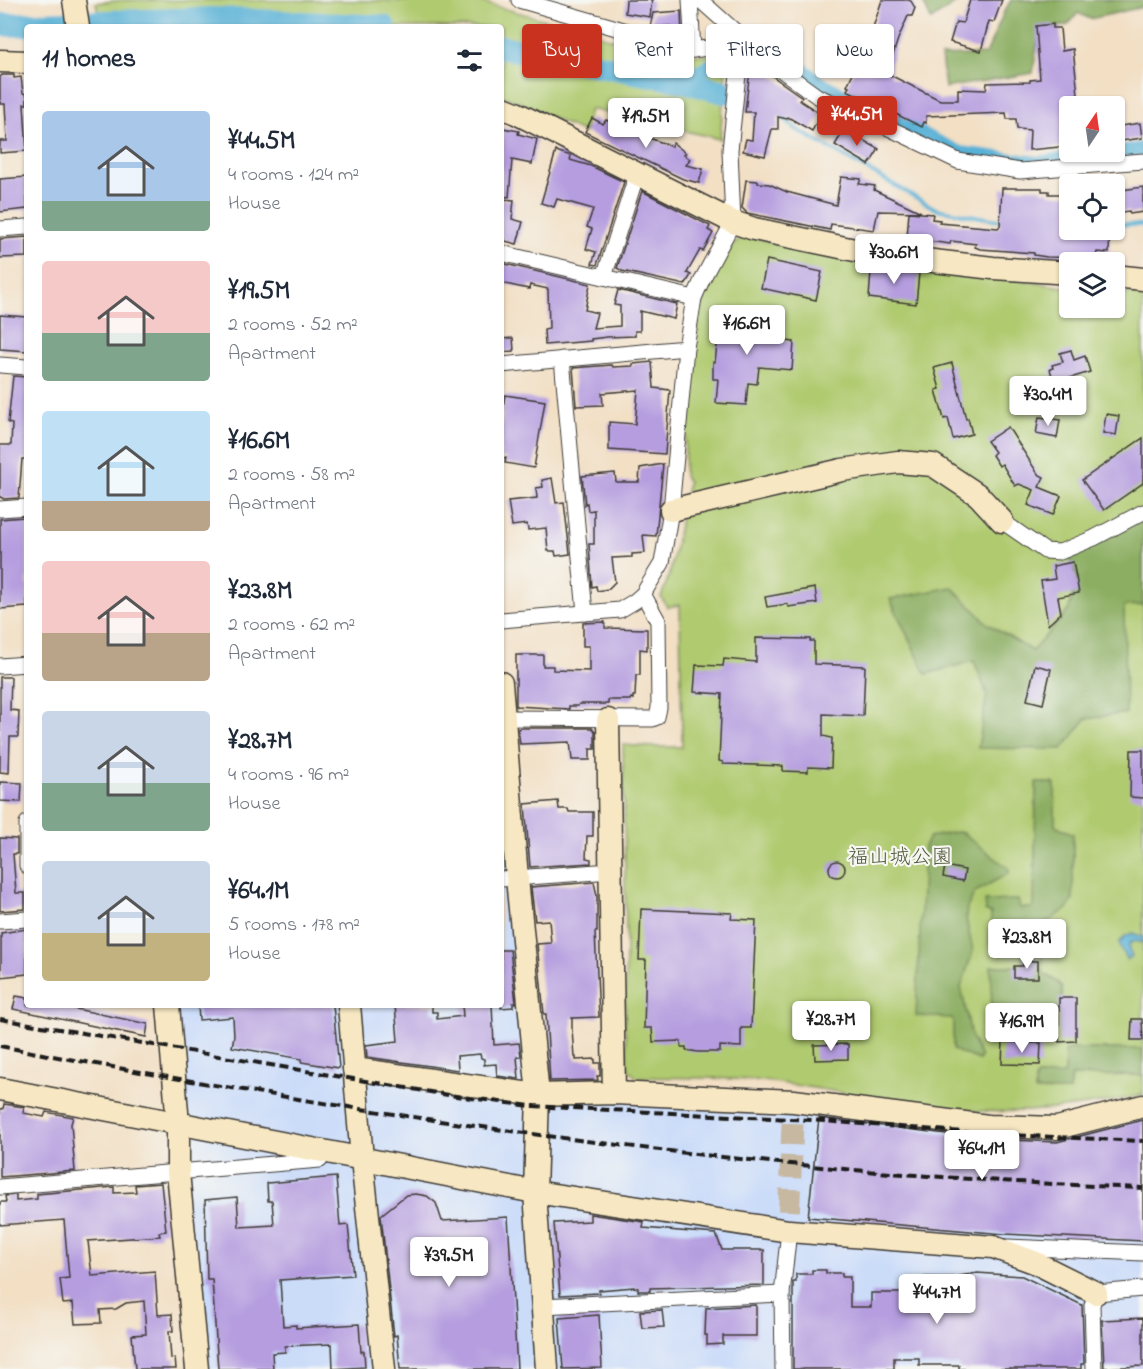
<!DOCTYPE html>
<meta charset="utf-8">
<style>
body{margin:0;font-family:"Indie Flower","Klee One",sans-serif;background:#f6f6f7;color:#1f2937;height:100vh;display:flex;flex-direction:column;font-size:22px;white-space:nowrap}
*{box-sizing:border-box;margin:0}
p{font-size:20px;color:#747a83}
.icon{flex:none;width:33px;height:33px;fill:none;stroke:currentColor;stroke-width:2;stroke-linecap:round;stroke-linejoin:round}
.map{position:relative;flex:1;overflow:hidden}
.sheet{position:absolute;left:24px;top:24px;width:480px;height:984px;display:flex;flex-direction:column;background:#fff;border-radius:6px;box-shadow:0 2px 4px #0004}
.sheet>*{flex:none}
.top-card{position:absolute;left:522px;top:24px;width:531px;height:54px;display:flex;gap:12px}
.needle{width:39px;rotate:13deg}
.controls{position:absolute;left:1059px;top:96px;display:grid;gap:12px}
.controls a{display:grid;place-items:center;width:66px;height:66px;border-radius:6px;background:#fff;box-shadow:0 2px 4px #0004;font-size:30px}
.price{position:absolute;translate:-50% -51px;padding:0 14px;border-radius:6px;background:#fff;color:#222;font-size:20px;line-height:39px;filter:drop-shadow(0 2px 3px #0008)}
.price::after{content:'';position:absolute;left:50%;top:36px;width:18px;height:14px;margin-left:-9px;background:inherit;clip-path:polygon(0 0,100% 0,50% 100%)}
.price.on{background:#c8321e;color:#fff}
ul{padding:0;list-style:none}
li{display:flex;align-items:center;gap:18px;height:150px;padding:0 18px}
li span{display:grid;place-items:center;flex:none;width:168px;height:120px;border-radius:6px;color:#555}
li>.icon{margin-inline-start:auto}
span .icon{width:72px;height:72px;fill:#fffc;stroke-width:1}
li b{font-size:26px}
h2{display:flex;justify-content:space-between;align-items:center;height:72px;padding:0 18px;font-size:26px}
.tag{padding:0 21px;border-radius:6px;background:#fff;box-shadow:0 2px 4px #0004;font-size:21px;line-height:54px}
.tag.on{background:#c8321e;color:#fff}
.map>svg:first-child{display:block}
.built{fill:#cbdcf9}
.green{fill:#b0ca6f;stroke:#667346;stroke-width:1.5}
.forest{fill:#8cae62;stroke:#54653f;stroke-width:1.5}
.water{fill:#59b1d6;stroke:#3a6679;stroke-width:1.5}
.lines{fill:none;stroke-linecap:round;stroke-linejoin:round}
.stream{stroke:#59b1d6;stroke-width:4}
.canal{stroke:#59b1d6;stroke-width:14}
.river{stroke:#59b1d6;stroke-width:24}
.building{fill:#b59ddf}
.secondary-tunnel{stroke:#c7b8a2;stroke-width:22;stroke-dasharray:22 11;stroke-linecap:butt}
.street-casing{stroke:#3c3935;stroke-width:17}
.secondary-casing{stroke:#3c3935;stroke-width:25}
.street{stroke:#fff;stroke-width:15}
.secondary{stroke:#f7e8c3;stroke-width:22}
.rail{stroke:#1c1c1c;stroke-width:4;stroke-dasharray:9 4.5;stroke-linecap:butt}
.labels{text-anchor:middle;stroke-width:4.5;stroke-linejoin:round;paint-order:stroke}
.park-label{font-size:21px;fill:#505939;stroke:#f6f6f2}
</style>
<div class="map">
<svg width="1143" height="1369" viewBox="0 0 1143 1369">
<rect width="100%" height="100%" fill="#f6f6f2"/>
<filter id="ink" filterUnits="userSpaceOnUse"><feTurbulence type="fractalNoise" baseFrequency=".0167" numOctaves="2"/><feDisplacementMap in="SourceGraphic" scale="12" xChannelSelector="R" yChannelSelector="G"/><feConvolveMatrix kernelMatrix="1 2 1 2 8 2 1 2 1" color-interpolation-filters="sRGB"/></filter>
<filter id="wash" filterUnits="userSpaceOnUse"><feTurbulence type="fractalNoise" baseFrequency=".008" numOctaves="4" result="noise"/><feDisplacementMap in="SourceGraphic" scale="24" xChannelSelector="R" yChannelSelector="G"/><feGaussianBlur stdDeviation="1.35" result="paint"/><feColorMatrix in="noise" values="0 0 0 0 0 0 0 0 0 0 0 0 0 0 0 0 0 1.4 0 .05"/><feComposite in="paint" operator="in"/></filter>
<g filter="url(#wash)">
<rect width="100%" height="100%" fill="#f2dfc4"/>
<polygon class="built" points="501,709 536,1096 1034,1128 1143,1104 1143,1369 196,1369 163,1005 501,1005"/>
<g class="green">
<polygon points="124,0 478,1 666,54 727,56 720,139 590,109 584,133 519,102 501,96 501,27 101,27 96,3"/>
<path d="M741 237 757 238 786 247 870 265 1018 280 1069 288 1070 308H1114L1115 292 1143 294V1095C1090 1106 1034 1114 980 1111 908 1108 836 1089 764 1081 722 1077 679 1078 636 1077L628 1069 625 1026 626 934 623 745 653 747H682L680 605 667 607 661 597 670 573 688 482 684 476C687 405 685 288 741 237Z"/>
</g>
<g class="forest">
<polygon points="922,0 960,0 931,20"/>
<polygon points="1011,0 1143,0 1143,7 1090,19 1078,13 1068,25 1039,30 1033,73 945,88 941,56 986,54 1004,12"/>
<polygon points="1143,518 1143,605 1124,606 1126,713 1086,719 1062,749 978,748 987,694 974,661 926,674 890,599 952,587 988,624 1032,651 1068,611 1078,577 1068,555"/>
<path d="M1036 783H1053L1055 785V825L1073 834V899L1068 908 1043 925V971L1044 974C1066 986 1063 985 1061 1010L1042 1012 1040 1034H992L991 966H1023V946L1022 945 990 944 991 914 985 911V901L1018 900 1020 908H1031L1034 906Z"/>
<polygon points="957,832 963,833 1009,869 1009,873 975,892 967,908 966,918 973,951 961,987 972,1039 981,1057 979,1060 953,1050 953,1021 951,1018 916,1016 924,847 929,837"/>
<polygon points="1068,1049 1143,1049 1143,1075 1071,1076 1069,1091 1035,1091 1035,1079 1037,1076 1063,1075 1065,1072 1065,1052"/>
</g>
<polygon class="water" points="1132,933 1143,937 1143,943 1135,941 1129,944 1129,950 1132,956 1127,960 1120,948 1119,943 1125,936"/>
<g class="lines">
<g class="stream">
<polyline points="780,115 796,129 936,209 1003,221"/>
<polyline points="1114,224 1143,225"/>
</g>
<g class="canal">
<polyline points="752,43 762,38 820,83 960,153 1038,163 1087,156"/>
<polyline points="683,81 730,54"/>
<polyline points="1101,154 1143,149"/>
</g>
<g class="river">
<polyline points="0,25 213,19 384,27"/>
<polyline points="501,47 683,81 724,92"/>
</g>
</g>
<g id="blocks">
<g class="building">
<polygon points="626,0 652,0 650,17 625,13"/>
<polygon points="882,0 908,0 911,1 915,8 912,16 908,16 898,39 891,61 890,75 940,100 958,100 958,89 986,90 987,83 1030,82 1030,80 1040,79 1036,26 1053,24 1053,28 1060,28 1062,51 1073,49 1078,94 1076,94 1077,106 1070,106 1070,146 1029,150 1030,130 1017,129 1016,119 1007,119 1006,113 926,116 926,123 924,122 922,127 847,90 849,87 847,86 858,62 861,64"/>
<polygon points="970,0 1002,0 994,22 989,21 981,51 950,42 956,22 963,23"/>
<polygon points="681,11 682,37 671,34 671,26 650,27 653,13"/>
<polygon points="751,61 802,97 799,100 821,114 812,131 788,117 787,119 778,117 778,129 772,129 765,156 743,151 746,139 752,140 754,112 745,112"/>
<polygon points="2,75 14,75 14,78 21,77 23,93 27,94 27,104 24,104 27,151 0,153 0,141 7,141 5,104 0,104 0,77"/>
<polygon points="592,118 603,124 606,120 624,128 625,124 648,133 646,137 672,146 673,143 686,153 684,155 690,159 686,165 703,169 699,183 683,179 585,132"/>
<polygon points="1140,123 1142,138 1114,142 1114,127"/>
<polygon points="503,128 519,131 518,134 537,139 532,164 512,160 509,197 501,196"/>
<polygon points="844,130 879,149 869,165 835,145"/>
<polygon points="556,151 571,156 570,160 591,166 624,182 597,265 592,264 596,252 586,249 592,229 587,227 593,209 557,199 554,207 541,203"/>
<polygon points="27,177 27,209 0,212 0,179"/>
<polygon points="841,177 861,179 859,184 875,186 874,190 921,212 878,211 874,230 831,224 830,230 747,213 742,208 746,180 758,181 758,183 769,184 787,192 836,205"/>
<polygon points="1143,187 1143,212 1130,214 1129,211 1114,213 1114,191"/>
<polygon points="1002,188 1042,188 1042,191 1049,191 1049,194 1070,194 1070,230 1110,231 1109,253 1097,252 1096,256 1081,256 1081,258 1047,257 1034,255 1034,253 980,249 975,247 976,244 951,241 950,244 907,238 909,212 933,214 932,219 940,220 939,223 998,228 1000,226"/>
<polygon points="642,191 710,226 708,230 713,233 703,251 700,250 687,273 691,275 685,285 622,271 617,268"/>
<polygon points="501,199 514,200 512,219 523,222 517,244 505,241 505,239 501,237"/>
<polygon points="27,237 27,257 0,258 0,239"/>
<polygon points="767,260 822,272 816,300 761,288"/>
<polygon points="501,263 590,284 585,310 597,313 593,328 620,326 620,306 614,305 618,290 677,304 674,319 640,311 640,331 635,331 635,336 607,337 591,339 591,341 545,345 544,330 549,329 548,289 530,285 529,289 519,287 501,283"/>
<polygon points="873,267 919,273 916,304 869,298 871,271"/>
<polygon points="0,315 27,317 27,351 0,349"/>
<polygon points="729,317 767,321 767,324 780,325 779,340 794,342 792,370 759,367 757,384 748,383 746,405 716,403 718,379 713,379 713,362 715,362 718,337 718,319"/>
<polygon points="513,338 514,351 501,352 501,339"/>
<polygon points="1071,350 1074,360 1085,356 1090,372 1054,383 1050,369 1053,368 1052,365 1063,362 1060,353"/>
<polygon points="652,362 654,388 670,390 665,454 609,450 609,422 635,424 638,390 602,393 603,405 576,406 573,368 612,365 613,367 633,366 633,364"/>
<polygon points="952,363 966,419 968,418 972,434 953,439 948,418 944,419 936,390 940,389 934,368"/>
<polygon points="13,376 27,377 27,459 22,459 19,498 4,499 0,497 0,445 11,445 12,424 8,423"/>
<polygon points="505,395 545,401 534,468 505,463 506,458 501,457 501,430 503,414 502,414"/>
<polygon points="1106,414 1119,416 1116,435 1103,433"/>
<polygon points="1039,417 1060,420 1057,438 1036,434"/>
<polygon points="1008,427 1038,474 1044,477 1039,487 1061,496 1053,515 1028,505 1034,490 1019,484 1015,486 1002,464 999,466 992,455 995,452 987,441"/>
<polygon points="1143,438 1143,483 1104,510 1082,480"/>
<polygon points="663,464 656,536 643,535 645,553 632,554 632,557 612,558 615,582 608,589 597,591 596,586 592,587 589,544 594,544 594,510 588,511 587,503 585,504 582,476 615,473 616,482 639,482 640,468"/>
<polygon points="552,478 556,503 564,502 570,554 556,556 555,551 548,551 546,528 528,530 527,524 512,526 508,501 537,498 536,488 543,487 542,480"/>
<polygon points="25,517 25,521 27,521 27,607 0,609 0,519"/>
<polygon points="1073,562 1079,593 1058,597 1061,613 1048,625 1041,581 1055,579 1053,566"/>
<polygon points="815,588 817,603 788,607 787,604 767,607 765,597"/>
<polygon points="605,622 605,628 647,629 647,650 640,649 640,675 636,675 635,696 633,696 633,699 631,698 630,700 608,700 608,704 579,704 578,706 569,706 569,709 516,706 516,655 543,655 543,666 553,666 553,670 589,671 589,646 583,646 583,623"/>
<polygon points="756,638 810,639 810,641 814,641 814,664 865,666 863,716 823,714 823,736 832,738 831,768 808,767 808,772 783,771 783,766 723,764 723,762 719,761 722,694 694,692 696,665 723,666 724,659 756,662"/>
<polygon points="1035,665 1051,669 1043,704 1027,700"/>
<polygon points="0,677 11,677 10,710 19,711 18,737 10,737 9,773 0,772"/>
<polygon points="520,728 592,728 595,731 595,749 590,749 590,760 572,760 570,742 520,744 518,729"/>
<polygon points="1131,750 1143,750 1143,798 1130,797"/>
<polygon points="0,782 22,783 21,802 0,801"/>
<polygon points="558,801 559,809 568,809 569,812 593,812 593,836 587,836 586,858 591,859 591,863 530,867 525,804"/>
<polygon points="0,838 17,839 17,854 13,854 16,893 25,893 25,909 0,911"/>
<circle cx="837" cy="869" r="8"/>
<polygon points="945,866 965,870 963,881 943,877"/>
<polygon points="594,882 597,896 597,932 595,932 599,1017 572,1018 572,1029 574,1057 576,1057 576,1060 595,1059 595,1063 600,1063 600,1076 597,1076 598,1080 550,1081 546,1014 544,1014 537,944 551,943 549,920 535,921 531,887"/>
<polygon points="641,909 732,913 731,919 756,920 751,1028 741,1028 741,1047 720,1046 720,1052 698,1052 686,1050 686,1047 681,1047 681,1041 653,1042 652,1028 644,1028 646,960 639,960"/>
<polygon points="27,929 27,974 1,977 1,933"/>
<polygon points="501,950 510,950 516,1003 513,1003 513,1007 501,1008"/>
<polygon points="1023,961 1038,961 1038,978 1014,978 1014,966 1023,966"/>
<polygon points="16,996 27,998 27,1005 57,1005 148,1024 146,1037 13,1009"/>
<polygon points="1059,998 1076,998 1076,1041 1059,1042"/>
<polygon points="198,1005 333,1005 339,1068 301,1062 302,1059 232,1047 234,1036 233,1017 199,1020"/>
<polygon points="395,1005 432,1005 432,1012 437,1012 437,1019 463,1016 462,1005 492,1005 494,1045 519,1043 521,1056 517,1057 519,1079 497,1076 496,1064 484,1065 484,1059 481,1058 480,1054 457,1056 458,1070 367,1057 366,1045 398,1041"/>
<polygon points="1132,1019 1142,1019 1143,1040 1131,1040"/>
<polygon points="1003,1042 1041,1043 1040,1065 1002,1064"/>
<polygon points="848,1044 848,1059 815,1060 814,1045"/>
<polygon points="4,1104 24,1107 23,1113 44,1117 46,1112 73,1117 71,1124 75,1171 0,1177 0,1109 3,1109"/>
<polygon points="819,1118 986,1139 1057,1142 1143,1120 1143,1241 1005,1234 808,1217"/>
<polygon points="336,1177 340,1226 348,1225 353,1275 280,1280 283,1326 296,1325 296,1328 359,1324 361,1352 364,1351 365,1367 333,1369 332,1344 285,1346 285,1352 272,1353 273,1369 218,1369 212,1279 207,1279 205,1200 237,1197 239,1227 274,1225 272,1201 268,1201 267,1183"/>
<polygon points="161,1183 166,1231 159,1232 160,1236 88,1241 92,1276 155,1271 158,1315 172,1314 173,1331 169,1331 171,1359 175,1358 176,1369 135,1369 132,1335 146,1334 144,1301 126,1303 116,1309 100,1310 101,1323 75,1324 73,1303 63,1304 60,1279 69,1278 64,1220 0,1225 0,1202 6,1202 5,1196 16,1195 16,1201 37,1199 37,1194 114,1187 114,1193 136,1192 135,1185"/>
<polygon points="416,1194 427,1196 436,1203 442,1221 508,1217 517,1369 400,1369 397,1335 394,1336 381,1215 406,1195"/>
<polygon points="590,1214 644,1222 643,1228 716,1234 722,1250 764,1250 764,1285 650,1288 650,1291 638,1291 638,1288 634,1287 599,1290 599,1293 560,1295 554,1223 590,1221"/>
<polygon points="812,1270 826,1270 826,1273 842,1273 842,1277 850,1277 850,1307 871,1307 871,1293 918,1293 918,1290 925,1290 924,1277 954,1277 977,1273 1022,1276 1082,1305 1084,1364 1081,1364 1081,1369 959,1369 959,1365 919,1365 919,1358 894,1358 894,1369 793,1369 793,1282 796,1282 796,1274 812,1274"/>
<polygon points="756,1305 756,1336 723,1336 723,1344 707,1345 707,1335 705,1335 706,1308"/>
<polygon points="662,1310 664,1327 642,1328 640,1311"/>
<polygon points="599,1315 602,1368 563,1369 559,1318"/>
<polygon points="1143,1318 1143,1366 1104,1368 1102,1320"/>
</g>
</g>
</g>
<g filter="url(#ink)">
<use href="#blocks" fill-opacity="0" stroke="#3c3935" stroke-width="1.5"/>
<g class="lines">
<polyline class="secondary-tunnel" points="789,1211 793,1111"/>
<g class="street-casing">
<g id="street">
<polyline points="519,0 693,50 721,46 741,46 762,56 817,96 893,130 958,161 1020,171 1143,161"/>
<polyline points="690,0 693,50"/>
<polyline points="0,229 27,227"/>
<polyline points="501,253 694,298"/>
<polyline points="604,277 634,183 639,175"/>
<polyline points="562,359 585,613"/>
<polyline points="0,365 27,367"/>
<polyline points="501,365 686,348"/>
<polyline points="0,509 27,507"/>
<polyline points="1002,521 1045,551 1060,552 1094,538 1143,512"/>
<polyline points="501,620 620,610 635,601 643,594 662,563 671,510 686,348 694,298 703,278 733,222 730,150 741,46 737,33 700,0"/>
<polyline points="0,666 27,664"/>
<polyline points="504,718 652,719 657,717 659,708 658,621 643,594"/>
<polyline points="27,823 27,866"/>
<polyline points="501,879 611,871"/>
<polyline points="0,921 27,919"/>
<polyline points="0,1187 320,1160 323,1151"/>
<polyline points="1008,1247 1143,1253"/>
<polyline points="542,1306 782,1294"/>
<polyline points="783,1369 782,1294 789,1231"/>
<polyline points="1094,1369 1092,1305 1096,1293 1143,1289"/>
</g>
</g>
<g class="secondary-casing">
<g id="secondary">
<polyline points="74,0 78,27"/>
<polyline points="0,61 27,62"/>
<polyline points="501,107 516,113 733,222 754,229 874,254 993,268 1070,273"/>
<polyline points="1114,276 1143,279"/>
<polyline points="671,510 842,470 898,462 933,465 978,495 1002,521"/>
<polyline points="501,683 517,878 538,1095 535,1192 547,1369"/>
<polyline points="608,720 614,1093"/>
<polyline points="168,1005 178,1124 178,1172 197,1369"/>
<polyline points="349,1005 362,1159 384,1369"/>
<polyline points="354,1069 538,1095 614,1093 794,1101 988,1126 1057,1128 1143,1106"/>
<polyline points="0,1089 535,1192 789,1231 993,1247 1034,1262 1096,1293"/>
</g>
</g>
<use href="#street" class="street"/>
<use href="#secondary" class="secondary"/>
<g class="rail">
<polyline points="0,1019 448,1095 531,1106 811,1120 987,1134 1143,1141"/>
<path d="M0 1046C377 1118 759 1174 1143 1188"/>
</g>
</g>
</g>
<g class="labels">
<g class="park-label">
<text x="900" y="863">福山城公園</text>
</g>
</g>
</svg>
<div class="controls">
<a><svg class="needle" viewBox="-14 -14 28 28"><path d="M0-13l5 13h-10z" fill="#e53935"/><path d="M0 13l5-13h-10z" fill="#747a83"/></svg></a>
<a><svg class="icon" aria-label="locate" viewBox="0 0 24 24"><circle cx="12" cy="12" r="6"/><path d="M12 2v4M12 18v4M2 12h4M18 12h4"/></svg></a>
<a><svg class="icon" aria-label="layers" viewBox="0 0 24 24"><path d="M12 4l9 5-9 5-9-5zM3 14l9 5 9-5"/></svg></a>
</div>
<b class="price on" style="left:857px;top:147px">¥44.5M</b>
<b class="price" style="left:646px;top:149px">¥19.5M</b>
<b class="price" style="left:894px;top:285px">¥30.6M</b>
<b class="price" style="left:747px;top:356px">¥16.6M</b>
<b class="price" style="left:1048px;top:427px">¥30.4M</b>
<b class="price" style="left:1027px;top:970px">¥23.8M</b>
<b class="price" style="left:831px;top:1052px">¥28.7M</b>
<b class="price" style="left:1022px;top:1054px">¥16.9M</b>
<b class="price" style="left:982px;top:1181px">¥64.1M</b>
<b class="price" style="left:449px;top:1288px">¥39.5M</b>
<b class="price" style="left:937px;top:1325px">¥44.7M</b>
<div class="top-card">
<a class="tag on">Buy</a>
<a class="tag">Rent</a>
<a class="tag">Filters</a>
<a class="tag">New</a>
</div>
<section class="sheet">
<h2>11 homes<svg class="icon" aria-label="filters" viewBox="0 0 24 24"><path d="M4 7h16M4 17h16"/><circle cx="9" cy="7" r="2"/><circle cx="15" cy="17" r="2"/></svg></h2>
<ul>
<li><span style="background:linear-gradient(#a9c7e8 75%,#7fa58c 0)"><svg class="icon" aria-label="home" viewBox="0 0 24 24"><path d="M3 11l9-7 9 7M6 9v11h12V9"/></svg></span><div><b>¥44.5M</b><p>4 rooms · 124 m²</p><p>House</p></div></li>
<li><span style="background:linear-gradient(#f6c9c9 60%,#7fa58c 0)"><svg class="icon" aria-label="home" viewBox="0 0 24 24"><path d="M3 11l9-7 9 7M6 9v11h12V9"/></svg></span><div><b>¥19.5M</b><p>2 rooms · 52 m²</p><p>Apartment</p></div></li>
<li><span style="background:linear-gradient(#bfe0f5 75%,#b9a48a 0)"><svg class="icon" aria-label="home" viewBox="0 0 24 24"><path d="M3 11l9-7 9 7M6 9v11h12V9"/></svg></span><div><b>¥16.6M</b><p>2 rooms · 58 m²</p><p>Apartment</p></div></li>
<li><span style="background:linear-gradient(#f6c9c9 60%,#b9a48a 0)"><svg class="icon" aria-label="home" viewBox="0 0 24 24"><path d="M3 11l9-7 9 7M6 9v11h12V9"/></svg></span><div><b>¥23.8M</b><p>2 rooms · 62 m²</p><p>Apartment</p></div></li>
<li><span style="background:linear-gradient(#c9d6e8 60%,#7fa58c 0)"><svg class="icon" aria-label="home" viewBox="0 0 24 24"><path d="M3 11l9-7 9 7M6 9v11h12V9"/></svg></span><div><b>¥28.7M</b><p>4 rooms · 96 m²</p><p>House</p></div></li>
<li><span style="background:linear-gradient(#c9d6e8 60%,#c2b280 0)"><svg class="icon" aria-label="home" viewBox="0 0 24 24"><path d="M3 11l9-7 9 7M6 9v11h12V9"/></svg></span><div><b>¥64.1M</b><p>5 rooms · 178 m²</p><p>House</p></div></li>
</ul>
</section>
</div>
